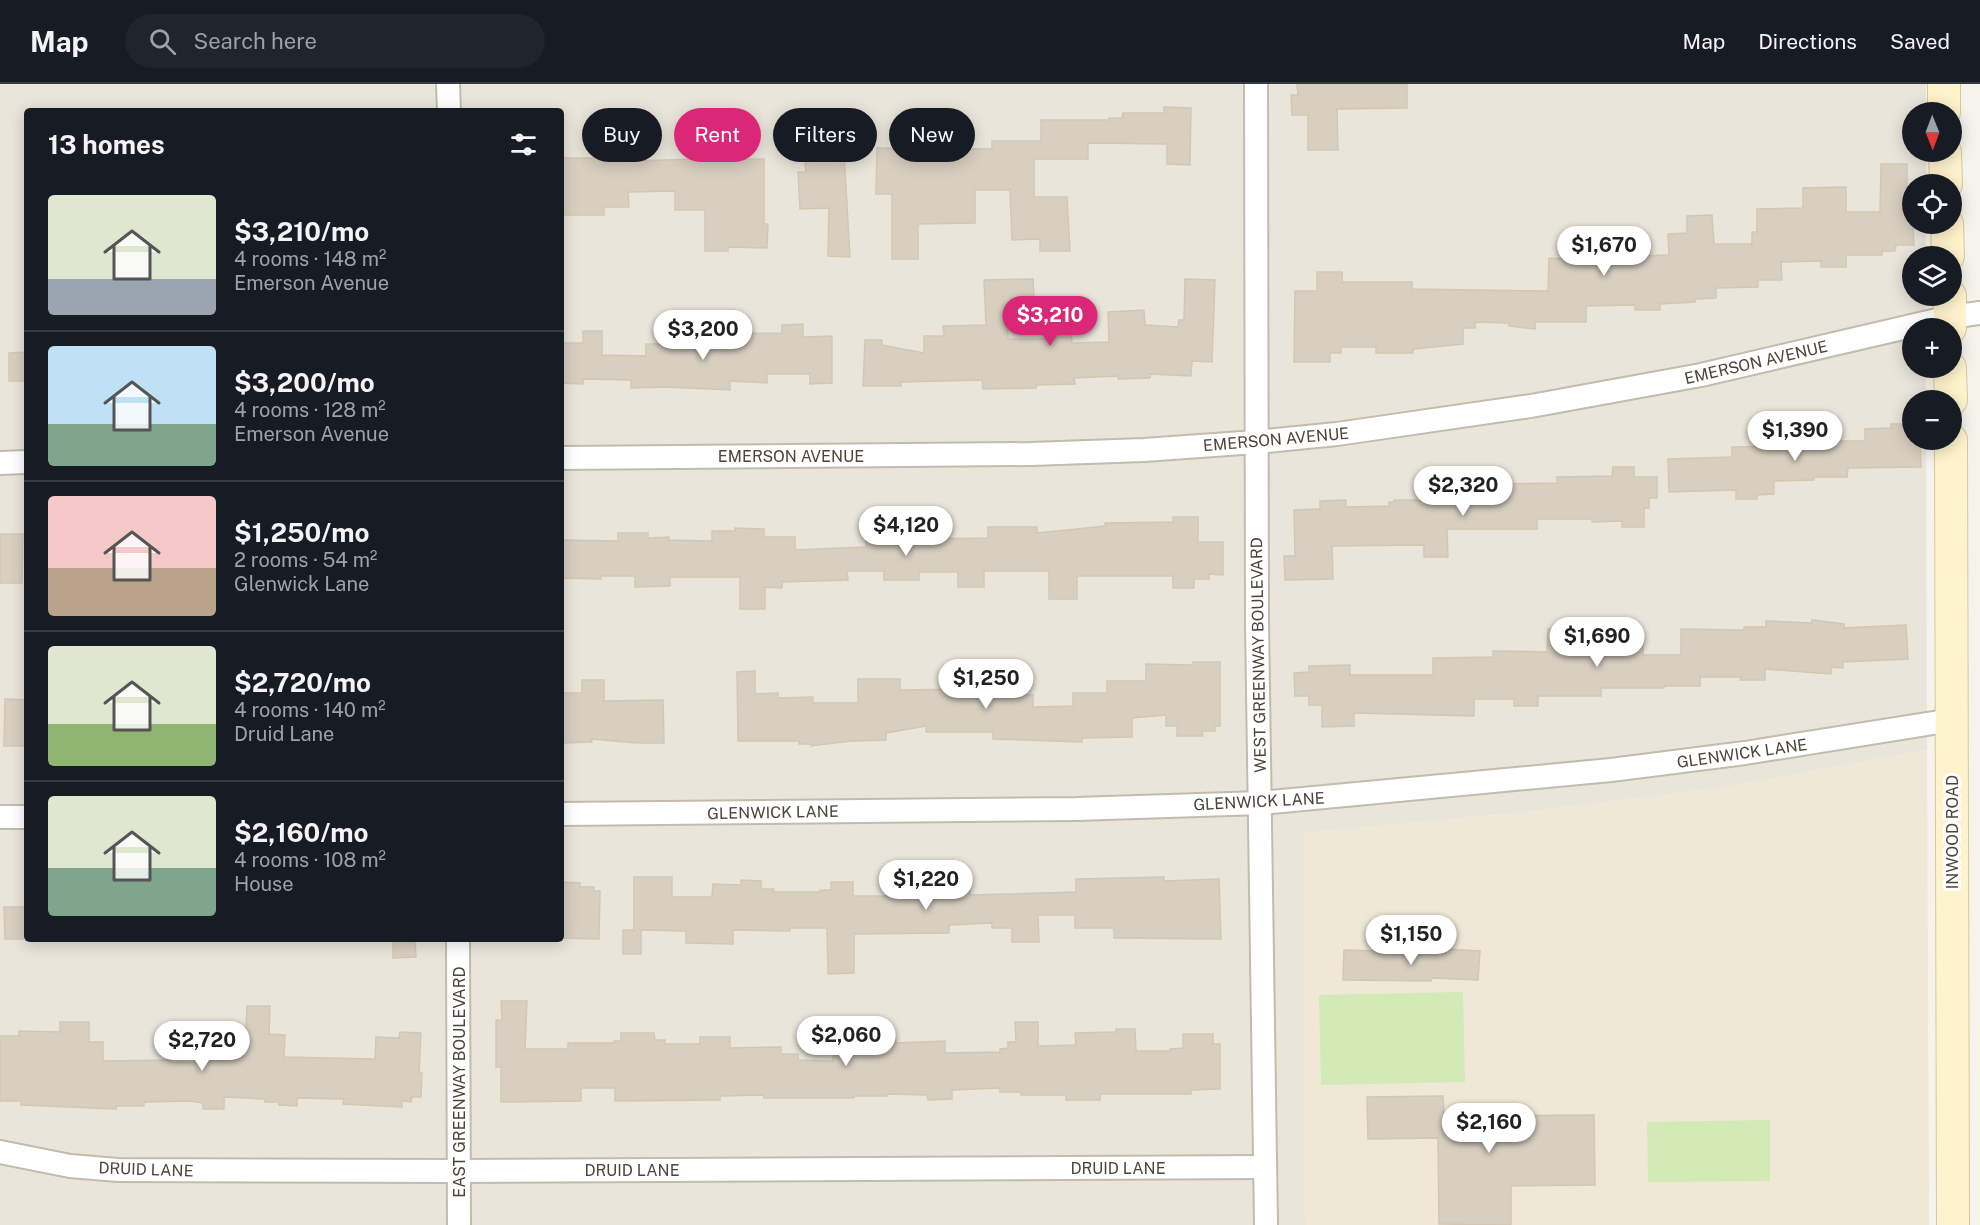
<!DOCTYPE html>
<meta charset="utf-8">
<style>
body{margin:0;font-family:"Public Sans",sans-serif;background:#20242c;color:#f1f3f6;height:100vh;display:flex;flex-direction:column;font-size:22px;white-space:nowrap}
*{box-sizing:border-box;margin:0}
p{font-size:20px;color:#9ea1a6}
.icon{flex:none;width:33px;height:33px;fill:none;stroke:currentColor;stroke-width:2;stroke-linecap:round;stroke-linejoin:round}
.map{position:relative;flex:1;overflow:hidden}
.sheet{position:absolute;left:24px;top:24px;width:540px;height:834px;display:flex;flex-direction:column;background:#171b24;border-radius:6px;box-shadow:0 3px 15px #0003}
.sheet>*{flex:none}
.guide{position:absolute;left:582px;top:24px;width:570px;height:54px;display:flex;gap:12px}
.needle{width:39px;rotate:179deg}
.fabs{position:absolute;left:1902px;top:18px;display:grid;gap:12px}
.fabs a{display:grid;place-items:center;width:60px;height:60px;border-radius:50%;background:#171b24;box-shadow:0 3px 15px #0003;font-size:30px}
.price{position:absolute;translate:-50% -51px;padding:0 14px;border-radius:21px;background:#fff;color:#222;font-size:20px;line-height:39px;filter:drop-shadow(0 2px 3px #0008)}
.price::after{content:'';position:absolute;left:50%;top:36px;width:18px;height:14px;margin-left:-9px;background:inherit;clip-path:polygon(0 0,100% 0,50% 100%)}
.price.selected{background:#db2777;color:#fff}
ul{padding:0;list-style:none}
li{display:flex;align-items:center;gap:18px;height:150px;padding:0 24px}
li+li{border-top:2px solid #363941}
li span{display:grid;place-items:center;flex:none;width:168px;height:120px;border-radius:6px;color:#555}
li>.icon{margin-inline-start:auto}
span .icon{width:72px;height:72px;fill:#fffc;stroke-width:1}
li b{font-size:26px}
h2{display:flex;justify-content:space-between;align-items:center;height:72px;padding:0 24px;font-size:26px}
.chip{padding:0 21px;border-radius:27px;background:#171b24;box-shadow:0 3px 15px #0003;font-size:21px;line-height:54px}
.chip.selected{background:#db2777;color:#fff}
header{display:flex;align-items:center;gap:36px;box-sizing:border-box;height:84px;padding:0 30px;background:#171b24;border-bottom:2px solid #363941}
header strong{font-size:28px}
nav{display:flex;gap:33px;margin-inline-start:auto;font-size:21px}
.search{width:420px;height:54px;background:#20242c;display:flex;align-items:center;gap:15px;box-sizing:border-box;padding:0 21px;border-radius:33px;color:#9ea1a6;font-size:22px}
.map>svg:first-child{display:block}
.residential{fill:#eae5da;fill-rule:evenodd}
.education{fill:#efe8d6}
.green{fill:#d2eab5}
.building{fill:#d8cfc1;stroke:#d3c7b4;stroke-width:1.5}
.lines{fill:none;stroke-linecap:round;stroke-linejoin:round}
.street-casing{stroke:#c2bbae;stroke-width:26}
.secondary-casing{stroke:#d6c79b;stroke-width:34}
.street{stroke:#fff;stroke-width:22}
.secondary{stroke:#fff3cd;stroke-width:32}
.labels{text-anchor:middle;stroke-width:6;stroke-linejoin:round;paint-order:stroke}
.street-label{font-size:16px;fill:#4b4439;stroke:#fff}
</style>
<header>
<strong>Map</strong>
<div class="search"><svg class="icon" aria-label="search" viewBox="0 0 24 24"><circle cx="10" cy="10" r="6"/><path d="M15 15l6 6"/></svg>Search here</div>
<nav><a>Map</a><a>Directions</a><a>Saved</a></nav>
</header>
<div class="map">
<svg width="1980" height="1141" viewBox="0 0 1980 1141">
<rect width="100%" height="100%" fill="#f6f3ec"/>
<path class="residential" d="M0 0H1926V28H1912V68H1926V100H1912V140H1926L1925 172H1912V212H1925V244H1912V284H1925L1926 316H1912V356H1926L1927 666 1721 704 1519 729 1304 749 1305 1141H0ZM27 27H561V855H27Z"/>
<polygon class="education" points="1927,666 1929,1141 1305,1141 1304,749 1519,729 1721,704"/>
<g class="green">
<polygon points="1463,908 1465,998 1321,1001 1319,911"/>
<polygon points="1770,1036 1770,1097 1648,1098 1647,1038"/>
</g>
<g class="building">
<polygon points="1297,0 1407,0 1407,24 1337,25 1338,66 1308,66 1308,31 1292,31 1291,11 1298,11"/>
<polygon points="1164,23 1191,24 1190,81 1167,80 1167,60 1088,59 1088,75 1034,75 1034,113 1067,113 1070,167 1040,167 1040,155 1012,156 1010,106 975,106 975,139 918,140 918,175 892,175 892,110 876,110 877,64 992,65 992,57 1041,57 1041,36 1109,36 1109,34 1122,34 1123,29 1164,29"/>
<polygon points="844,68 850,173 828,172 829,124 800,125 798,88 806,88 804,70"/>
<polygon points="561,74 604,74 604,78 695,75 764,75 764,140 768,140 767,164 728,163 728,167 705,167 705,126 675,126 675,107 628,108 629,123 604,123 604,131 561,131"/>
<polygon points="1881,80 1907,80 1907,127 1912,127 1914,161 1896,161 1895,167 1882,167 1882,171 1846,171 1846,183 1821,183 1821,177 1781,178 1782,196 1758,196 1758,203 1716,204 1716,214 1695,215 1695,218 1660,220 1660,226 1635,226 1635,221 1586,222 1586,238 1535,238 1535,245 1509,242 1509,239 1475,238 1475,244 1463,244 1463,260 1413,265 1413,269 1376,269 1376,263 1341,263 1341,269 1330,269 1330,278 1294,278 1295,207 1317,207 1317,188 1342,188 1342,198 1412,198 1412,205 1548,207 1549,174 1566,175 1566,158 1592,158 1592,173 1669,171 1668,150 1687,149 1687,132 1712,131 1714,160 1752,160 1752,148 1757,148 1757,125 1803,124 1803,104 1846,103 1846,128 1880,128"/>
<polygon points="1033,195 1034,217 1007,218 1008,255 1049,255 1048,248 1071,248 1072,259 1109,258 1108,228 1144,226 1145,241 1178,243 1179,236 1184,236 1185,195 1215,196 1212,278 1192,277 1191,292 1150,290 1150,294 1118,295 1118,292 1074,294 1075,300 1036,301 1036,304 983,305 982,296 901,298 901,302 863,302 865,256 882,256 882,261 924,269 924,252 944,252 943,242 986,241 984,196"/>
<polygon points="803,240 803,253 832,252 832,299 810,300 810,290 767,290 767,299 730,297 730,306 666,303 631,304 631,296 583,295 583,300 561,299 561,259 583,259 583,247 602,247 602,271 646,272 646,260 724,260 724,250 782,249 782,241"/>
<polygon points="27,268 27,297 9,297 9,269"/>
<polygon points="1891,340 1912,340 1912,356 1920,356 1921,383 1848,384 1847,393 1814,393 1814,396 1774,397 1774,410 1757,411 1757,415 1736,415 1736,406 1669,408 1668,375 1732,373 1732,363 1800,362 1800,350 1818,350 1818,352 1827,352 1827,357 1865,357 1865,345 1891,344"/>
<polygon points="1613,383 1634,383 1634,393 1657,393 1657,414 1649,414 1649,424 1644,424 1644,443 1622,443 1622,437 1592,438 1592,435 1537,435 1537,445 1447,445 1448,473 1424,473 1424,461 1332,462 1333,495 1285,496 1284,472 1295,472 1294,426 1320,425 1320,417 1346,416 1346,423 1389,422 1389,418 1394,418 1394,416 1424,416 1424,411 1440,411 1440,407 1492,407 1498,406 1498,400 1557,399 1557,393 1612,392"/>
<polygon points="1173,433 1198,433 1198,458 1223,458 1223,491 1209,490 1209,495 1194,495 1194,504 1173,504 1173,492 1077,492 1077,515 1049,515 1049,487 984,487 984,503 958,503 958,488 919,488 919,496 884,496 884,487 847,487 848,496 782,498 782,504 765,503 765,525 740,525 740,493 670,493 670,502 635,503 635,492 601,492 601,495 561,494 561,456 618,457 618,449 648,449 648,454 669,453 669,456 712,457 712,447 735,447 735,444 764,445 764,453 795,453 795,466 866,463 866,442 911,442 911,448 919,448 919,455 988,454 988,443 1037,443 1037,449 1106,442 1105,439 1173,438"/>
<polygon points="0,450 23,450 22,499 0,499"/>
<polygon points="1812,536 1844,540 1844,544 1906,541 1908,575 1843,578 1843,584 1831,583 1831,590 1765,585 1765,596 1740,596 1741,593 1700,593 1700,602 1664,602 1664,604 1601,604 1601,612 1538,612 1538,622 1514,622 1514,615 1474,615 1474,632 1354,629 1354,642 1322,643 1322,621 1309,621 1309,612 1295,612 1294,589 1309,588 1309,582 1350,581 1350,591 1433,591 1433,574 1493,573 1493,567 1547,568 1548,545 1577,545 1577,555 1612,554 1612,542 1638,542 1638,552 1643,553 1643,571 1681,571 1681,545 1744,546 1744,543 1766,543 1766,537 1812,539"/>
<polygon points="1193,578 1220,578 1220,642 1215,642 1215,647 1202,647 1203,652 1177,652 1177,642 1166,642 1166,631 1132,634 1132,653 1082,654 1082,658 993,655 993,648 926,648 926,642 886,649 886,656 851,657 811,662 811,660 799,660 799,657 738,657 737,588 755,587 755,610 778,609 778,614 813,613 813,619 858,619 858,595 900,595 900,606 970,605 970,610 1033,611 1033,623 1073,622 1073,609 1107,609 1107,597 1146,597 1146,580 1193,581"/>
<polygon points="582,596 604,596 604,617 663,616 664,659 637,659 591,655 592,658 561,659 561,609 582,609"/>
<polygon points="5,615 27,616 27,662 4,662"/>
<polygon points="634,793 672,793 672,813 712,813 713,800 741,801 741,796 761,797 761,805 774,805 773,808 820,808 820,806 831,806 831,798 853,798 853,812 891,812 891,795 954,794 955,799 970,799 970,811 1076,808 1076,795 1164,793 1164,797 1219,795 1221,855 1114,854 1114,844 1075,844 1075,831 1038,831 1039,858 1012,858 1012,844 992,844 992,839 949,841 949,849 854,850 854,889 828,890 827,844 790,844 790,847 733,846 733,860 686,859 686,847 641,846 641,870 623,870 623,846 634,846"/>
<polygon points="561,798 580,799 580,803 594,803 594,807 600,807 599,855 561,854"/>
<polygon points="4,823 27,823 27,855 5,855"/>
<polygon points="393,855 415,855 416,873 393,874"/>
<polygon points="1446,865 1480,867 1478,896 1432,894 1431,897 1343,896 1344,866 1446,869"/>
<polygon points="501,917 527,917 525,965 568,965 568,959 614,959 614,957 621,957 621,949 654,949 655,956 665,956 665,960 700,960 700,953 730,953 730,964 781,963 781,970 798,970 798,976 833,977 833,941 858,940 858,956 896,956 896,959 945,957 945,969 1000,968 1000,965 1008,964 1008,958 1016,958 1015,938 1038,938 1038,962 1076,961 1075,949 1116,948 1116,945 1135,945 1136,967 1170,967 1170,965 1183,964 1183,950 1213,950 1213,960 1220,960 1220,1005 1191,1006 1191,1010 1100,1010 1100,1016 1066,1016 1066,1011 1021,1011 1021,1008 1000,1008 1000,1004 952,1006 952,1015 928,1016 927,1011 887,1010 887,1012 854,1012 854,1014 764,1014 764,1011 720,1012 720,1016 615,1017 615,1004 581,1004 581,1017 501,1018 501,983 496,983 496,936 502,936"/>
<polygon points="247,922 270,922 269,950 285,951 284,973 375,975 376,953 399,954 400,948 421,949 419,989 422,989 421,1013 412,1013 411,1018 402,1017 402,1023 343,1020 344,1015 297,1014 297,1022 279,1021 278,1018 265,1018 265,1015 224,1013 224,1025 203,1025 203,1019 190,1017 144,1018 144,1022 116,1022 116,1025 21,1021 21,1017 0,1017 0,952 19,952 19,947 60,948 60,938 89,938 89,958 103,958 103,977 171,976 171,978 206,979 206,962 245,963"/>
<polygon points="1443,1012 1444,1032 1594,1031 1595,1101 1511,1102 1511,1141 1439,1140 1438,1054 1368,1055 1367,1013"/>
</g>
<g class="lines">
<g class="street-casing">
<g id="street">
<polyline points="448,0 449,27"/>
<polyline points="1256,0 1257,539 1266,1141"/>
<polyline points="561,374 1031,370 1144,366 1256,358 1337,350 1531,322 1701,291 1950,233 1980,229"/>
<polyline points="0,379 27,378"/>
<polyline points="561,730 1076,725 1261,719 1611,686 1745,669 1952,636"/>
<polyline points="0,733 27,733"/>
<polyline points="458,855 459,1141"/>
<polyline points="0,1068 70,1082 118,1086 459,1087 1265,1083"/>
</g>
</g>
<g class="secondary-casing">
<g id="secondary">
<polyline points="1944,28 1944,0"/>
<polyline points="1945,68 1946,100"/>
<polyline points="1947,140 1948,172"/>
<polyline points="1950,212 1950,244"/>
<polyline points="1950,284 1951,316"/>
<polyline points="1951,356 1953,1141"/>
</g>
</g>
<use href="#street" class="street"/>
<use href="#secondary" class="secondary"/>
</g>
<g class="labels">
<g class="street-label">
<text transform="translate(1756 278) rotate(-13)" y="6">EMERSON AVENUE</text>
<text transform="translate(1276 355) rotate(-5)" y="6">EMERSON AVENUE</text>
<text x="791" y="378">EMERSON AVENUE</text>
<text transform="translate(1258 571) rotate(-91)" y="6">WEST GREENWAY BOULEVARD</text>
<text transform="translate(1742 669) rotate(-8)" y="6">GLENWICK LANE</text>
<text transform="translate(1259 717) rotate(-3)" y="6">GLENWICK LANE</text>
<text transform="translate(773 728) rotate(-1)" y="6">GLENWICK LANE</text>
<text transform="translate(1952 748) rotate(-90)" y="6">INWOOD ROAD</text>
<text transform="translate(459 998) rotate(-90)" y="6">EAST GREENWAY BOULEVARD</text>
<text x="1118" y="1090">DRUID LANE</text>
<text transform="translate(146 1085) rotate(2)" y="6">DRUID LANE</text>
<text x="632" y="1092">DRUID LANE</text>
</g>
</g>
</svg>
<div class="fabs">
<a><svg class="needle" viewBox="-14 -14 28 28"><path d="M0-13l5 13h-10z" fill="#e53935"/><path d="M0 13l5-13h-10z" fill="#9ea1a6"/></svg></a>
<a><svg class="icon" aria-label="locate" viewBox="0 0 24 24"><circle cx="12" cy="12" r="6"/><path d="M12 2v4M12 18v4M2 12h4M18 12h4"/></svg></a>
<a><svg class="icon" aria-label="layers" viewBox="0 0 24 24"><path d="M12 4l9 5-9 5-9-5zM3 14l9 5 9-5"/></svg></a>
<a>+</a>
<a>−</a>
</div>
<b class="price" style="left:1604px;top:193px">$1,670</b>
<b class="price selected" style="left:1050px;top:263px">$3,210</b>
<b class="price" style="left:703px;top:277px">$3,200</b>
<b class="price" style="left:1795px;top:378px">$1,390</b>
<b class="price" style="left:1463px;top:433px">$2,320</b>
<b class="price" style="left:906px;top:473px">$4,120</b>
<b class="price" style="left:1597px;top:584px">$1,690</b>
<b class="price" style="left:986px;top:626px">$1,250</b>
<b class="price" style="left:926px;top:827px">$1,220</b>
<b class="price" style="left:1411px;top:882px">$1,150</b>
<b class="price" style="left:846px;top:983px">$2,060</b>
<b class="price" style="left:202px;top:988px">$2,720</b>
<b class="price" style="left:1489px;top:1070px">$2,160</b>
<div class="guide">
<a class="chip">Buy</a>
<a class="chip selected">Rent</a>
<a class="chip">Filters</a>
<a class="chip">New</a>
</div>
<section class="sheet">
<h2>13 homes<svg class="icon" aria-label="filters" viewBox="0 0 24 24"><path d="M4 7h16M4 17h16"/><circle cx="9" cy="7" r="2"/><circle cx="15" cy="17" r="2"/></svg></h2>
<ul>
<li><span style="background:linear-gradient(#dfe7d0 70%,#9aa5b1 0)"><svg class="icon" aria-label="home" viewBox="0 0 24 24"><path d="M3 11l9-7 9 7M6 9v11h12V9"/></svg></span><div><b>$3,210/mo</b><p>4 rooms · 148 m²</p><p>Emerson Avenue</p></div></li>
<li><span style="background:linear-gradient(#bfe0f5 65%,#7fa58c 0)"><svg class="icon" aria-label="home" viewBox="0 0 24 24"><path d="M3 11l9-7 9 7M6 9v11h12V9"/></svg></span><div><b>$3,200/mo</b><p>4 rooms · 128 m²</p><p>Emerson Avenue</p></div></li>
<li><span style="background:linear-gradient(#f6c9c9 60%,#b9a48a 0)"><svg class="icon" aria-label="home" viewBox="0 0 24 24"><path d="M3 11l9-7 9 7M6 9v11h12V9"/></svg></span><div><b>$1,250/mo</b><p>2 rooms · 54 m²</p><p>Glenwick Lane</p></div></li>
<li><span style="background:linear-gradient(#dfe7d0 65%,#8fb573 0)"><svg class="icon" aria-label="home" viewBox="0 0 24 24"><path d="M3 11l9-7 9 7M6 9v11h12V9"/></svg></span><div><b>$2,720/mo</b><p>4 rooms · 140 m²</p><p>Druid Lane</p></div></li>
<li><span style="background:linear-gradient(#dfe7d0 60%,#7fa58c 0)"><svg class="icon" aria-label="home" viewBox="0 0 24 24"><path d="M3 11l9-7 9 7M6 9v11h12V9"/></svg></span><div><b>$2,160/mo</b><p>4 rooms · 108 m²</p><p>House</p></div></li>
</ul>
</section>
</div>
